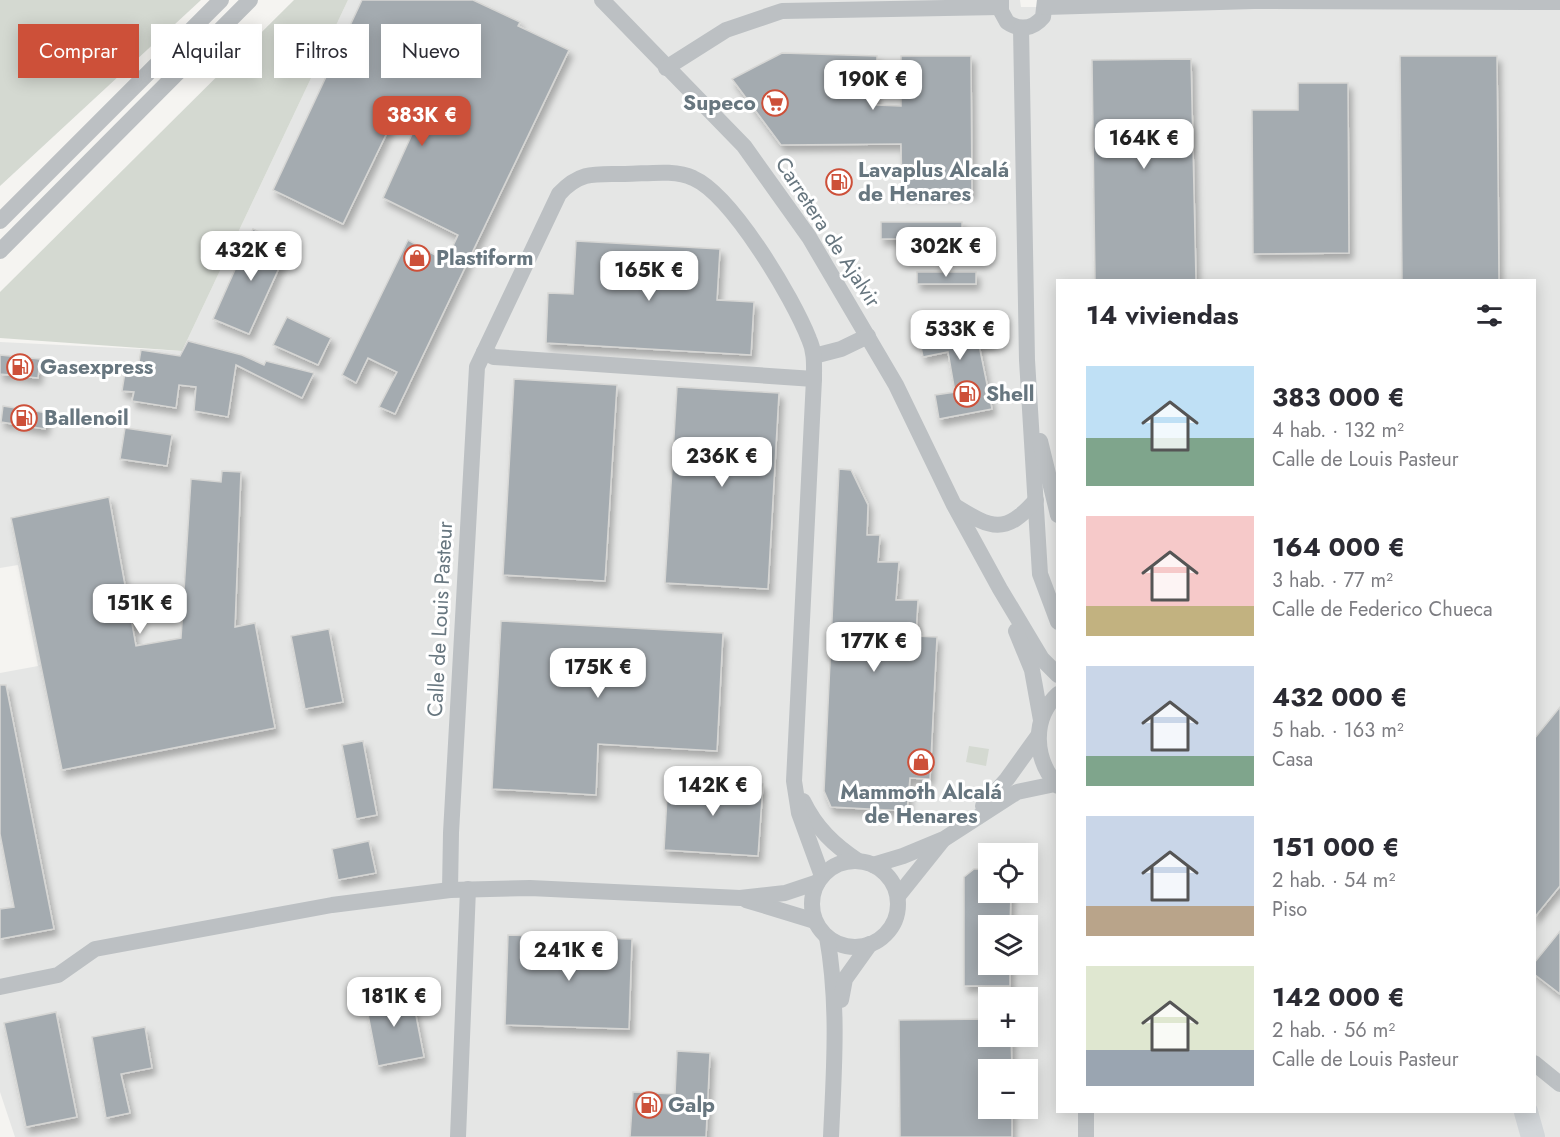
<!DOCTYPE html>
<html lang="es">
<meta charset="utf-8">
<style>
body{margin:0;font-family:Jost,sans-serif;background:#f7f7f7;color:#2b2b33;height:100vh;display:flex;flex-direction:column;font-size:22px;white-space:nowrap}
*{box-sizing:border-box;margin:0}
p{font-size:20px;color:#7c7c81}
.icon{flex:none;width:33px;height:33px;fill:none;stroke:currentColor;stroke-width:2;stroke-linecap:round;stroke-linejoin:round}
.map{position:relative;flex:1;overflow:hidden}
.details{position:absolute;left:1056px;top:279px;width:480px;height:834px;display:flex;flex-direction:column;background:#fff;border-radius:0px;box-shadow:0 3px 15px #0003}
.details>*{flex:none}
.guide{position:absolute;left:18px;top:24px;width:570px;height:54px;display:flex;gap:12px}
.buttons{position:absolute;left:978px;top:843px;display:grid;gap:12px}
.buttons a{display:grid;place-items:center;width:60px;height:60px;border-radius:0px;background:#fff;box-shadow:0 3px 15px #0003;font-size:30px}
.price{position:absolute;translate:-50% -51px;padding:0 14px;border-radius:12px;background:#fff;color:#222;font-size:20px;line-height:39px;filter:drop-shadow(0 2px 3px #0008)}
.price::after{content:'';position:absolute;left:50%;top:36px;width:18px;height:14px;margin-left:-9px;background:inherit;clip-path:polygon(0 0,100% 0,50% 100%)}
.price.selected{background:#cd5039;color:#fff}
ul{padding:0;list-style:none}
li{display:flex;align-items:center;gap:18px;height:150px;padding:0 30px}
li span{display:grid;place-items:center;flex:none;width:168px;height:120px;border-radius:0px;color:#555}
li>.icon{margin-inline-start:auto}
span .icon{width:72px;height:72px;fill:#fffc;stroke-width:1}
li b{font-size:26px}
h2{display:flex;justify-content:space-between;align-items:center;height:72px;padding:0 30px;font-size:26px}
.tag{padding:0 21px;border-radius:0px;background:#fff;box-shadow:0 3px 15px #0003;font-size:21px;line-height:54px}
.tag.selected{background:#cd5039;color:#fff}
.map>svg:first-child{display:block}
.built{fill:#e5e6e5;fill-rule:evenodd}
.green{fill:#d4d9d1}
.building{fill:#a4abb0;stroke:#d6d6d4;stroke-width:1.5;filter:url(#shadow)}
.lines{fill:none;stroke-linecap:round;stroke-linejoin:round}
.minor{stroke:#bcc0c3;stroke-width:16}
.highway{stroke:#d2d6d9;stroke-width:24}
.labels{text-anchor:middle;stroke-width:6;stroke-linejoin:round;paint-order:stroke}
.poi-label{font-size:21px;font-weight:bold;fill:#67767f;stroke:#fff;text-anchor:start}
.street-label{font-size:21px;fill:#67767f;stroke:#fff}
</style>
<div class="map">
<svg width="1560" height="1137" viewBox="0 0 1560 1137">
<defs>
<filter id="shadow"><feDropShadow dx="3.5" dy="6" stdDeviation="3" flood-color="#0004"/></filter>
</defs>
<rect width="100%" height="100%" fill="#f5f4f1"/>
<path class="built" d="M348 0H1020L1021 7H1045L1560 2V1137H15L0 1092V673L38 666 18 565 0 568V342L182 351ZM1058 280H1534V1112H1058ZM988 854H1028V892H988ZM988 926H1028V964H988ZM988 998H1028V1036H988ZM988 1070H1028V1108H988Z"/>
<g class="green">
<polygon points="0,0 201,0 0,186"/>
<polygon points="294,0 348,0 182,351 0,338 0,292"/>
<polygon points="969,746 989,749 986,766 966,762"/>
</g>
<g class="building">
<polygon points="362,0 473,0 520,22 518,26 569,50 395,414 379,407 397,372 368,358 356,383 342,375 408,240 446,261 458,235 383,198 418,121 397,112 343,224 273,190"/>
<polygon points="782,53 877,56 876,105 901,106 901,56 971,56 972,194 902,194 901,144 781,145 732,79"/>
<polygon points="1400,56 1497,56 1499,280 1402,280"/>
<polygon points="1191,59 1196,280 1095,280 1092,60"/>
<polygon points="1298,83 1348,83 1349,253 1253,254 1252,110 1298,110"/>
<rect x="881" y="222" width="81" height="17"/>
<polygon points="253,229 289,246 249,334 213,319"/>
<polygon points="576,241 720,249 717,300 754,302 751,355 546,343 548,293 573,294"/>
<rect x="917" y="272" width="59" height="12"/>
<polygon points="985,311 991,343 979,345 992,409 939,419 935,395 955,392 948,352 923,357 916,323"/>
<polygon points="287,317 331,338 318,365 273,345"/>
<polygon points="188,341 242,355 264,365 266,361 314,373 302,398 236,365 228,417 194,411 196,387 179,385 176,408 132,401 134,392 122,391 126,366 138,368 141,350 180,356"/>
<polygon points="0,355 40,359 38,378 0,374"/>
<polygon points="514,379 617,385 605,581 503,575"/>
<polygon points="677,387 779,393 768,589 665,583"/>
<polygon points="3,406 48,413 45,429 1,422"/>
<polygon points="125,428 172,435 167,466 120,459"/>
<polygon points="839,469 851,470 868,505 867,535 880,535 878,562 899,562 896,600 918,600 916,636 937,637 930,779 910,778 907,811 831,807 824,791"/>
<polygon points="222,471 241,472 235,627 255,623 275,728 62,770 11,518 109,497 136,646 181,638 191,479 221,482"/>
<polygon points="501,621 723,633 717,751 598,744 596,795 492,789"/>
<polygon points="329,629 343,702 305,709 291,636"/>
<polygon points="0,685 6,685 54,929 0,939 0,909 14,907 0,834"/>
<polygon points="1560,707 1560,886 1534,918 1534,739"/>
<polygon points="363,741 377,815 356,819 342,745"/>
<polygon points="668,778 763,784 758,856 664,850"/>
<polygon points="369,841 376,873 338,880 332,849"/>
<polygon points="974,869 988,869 988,892 1011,892 1010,926 988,926 988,964 1010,964 1010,986 964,986 964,877"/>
<polygon points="1560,931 1560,994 1534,974 1534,963"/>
<polygon points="508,935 632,939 629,1029 505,1025"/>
<polygon points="411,990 424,1057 378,1066 365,999"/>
<polygon points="56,1012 77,1117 26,1127 4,1023"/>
<polygon points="988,1019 988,1036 1011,1036 1012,1070 988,1070 988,1108 1012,1108 1012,1137 900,1137 899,1020"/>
<polygon points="145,1027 152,1068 121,1074 130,1113 106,1118 92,1037"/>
<polygon points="677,1051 710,1053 706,1137 630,1137 633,1092 675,1094"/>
</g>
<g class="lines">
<g class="minor">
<polyline points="602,0 744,146 809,237 896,385 954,505 1000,589 1042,659 1058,675"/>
<path d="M1001 0V11L1007 22C1020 31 1033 29 1043 17L1045 0"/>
<polyline points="1045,7 1254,1 1560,2"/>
<polyline points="1021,28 1027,360 1040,574 1058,622"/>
<polyline points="666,68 726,30 782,11 1000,7"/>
<polyline points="0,221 221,0"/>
<polyline points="0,251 250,0"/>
<polyline points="484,352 494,357 814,379"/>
<polyline points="814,356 841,349 868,336"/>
<polyline points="1040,441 1058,515"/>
<path d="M955 506C992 529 1005 535 1036 500"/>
<polyline points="1016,631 1032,670 1041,720"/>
<path d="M1058 694C1031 719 1034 760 1058 786"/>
<path d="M803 801C816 828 834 845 858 861"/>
<polyline points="983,806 1007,779 1038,736"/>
<circle cx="855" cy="904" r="43"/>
<polyline points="873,865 903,856 944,839 1017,792 1055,784"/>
<path d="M450 890 451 833 477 367 559 194C580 171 595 174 625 174 645 174 675 169 693 178 732 195 793 298 809 339 815 352 814 365 814 379L794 781 799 813 822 876"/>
<polyline points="898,896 942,841"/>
<polyline points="746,900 815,921"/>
<path d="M827 937C839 1004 834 1070 831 1137"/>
<polyline points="0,987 58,975 95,949 332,905 450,890 530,888 740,898 785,893 818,882"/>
<polyline points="841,1000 845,979 870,944"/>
<polyline points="1534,1063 1560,1084"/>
<polyline points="1086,1112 1086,1137"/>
<polyline points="458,1137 468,889"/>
</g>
<polyline class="highway" points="1526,1112 1533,1137"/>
</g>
<defs>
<g id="supermarket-ring" transform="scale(1.35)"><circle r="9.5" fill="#fff" stroke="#cd5039" stroke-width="1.5"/><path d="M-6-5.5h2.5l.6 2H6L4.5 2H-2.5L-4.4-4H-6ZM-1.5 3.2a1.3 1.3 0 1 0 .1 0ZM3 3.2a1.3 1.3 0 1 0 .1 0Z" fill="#cd5039"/></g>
<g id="fuel-ring" transform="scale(1.35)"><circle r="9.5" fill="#fff" stroke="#cd5039" stroke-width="1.5"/><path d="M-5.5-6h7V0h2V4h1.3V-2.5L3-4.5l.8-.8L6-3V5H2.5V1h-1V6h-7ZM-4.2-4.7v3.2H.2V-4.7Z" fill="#cd5039"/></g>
<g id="shop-ring" transform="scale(1.35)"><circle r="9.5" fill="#fff" stroke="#cd5039" stroke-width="1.5"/><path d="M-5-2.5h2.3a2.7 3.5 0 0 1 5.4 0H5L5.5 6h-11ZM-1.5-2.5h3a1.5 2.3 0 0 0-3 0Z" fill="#cd5039"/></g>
</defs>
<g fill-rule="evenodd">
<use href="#supermarket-ring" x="775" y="103"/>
<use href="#fuel-ring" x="839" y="182"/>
<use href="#shop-ring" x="417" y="258"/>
<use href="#fuel-ring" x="20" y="367"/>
<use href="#fuel-ring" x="967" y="394"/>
<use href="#fuel-ring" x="24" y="418"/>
<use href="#shop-ring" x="921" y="762"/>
<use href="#fuel-ring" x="649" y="1105"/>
</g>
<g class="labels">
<g class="poi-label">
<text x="756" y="110" text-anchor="end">Supeco</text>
<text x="858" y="177">Lavaplus Alcalá<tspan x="858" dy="24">de Henares</tspan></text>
<text x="436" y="265">Plastiform</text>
<text x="40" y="374">Gasexpress</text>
<text x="986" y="401">Shell</text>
<text x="44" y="425">Ballenoil</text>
<text x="921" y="799" text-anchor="middle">Mammoth Alcalá<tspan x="921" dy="24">de Henares</tspan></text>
<text x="668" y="1112">Galp</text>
</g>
<g class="street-label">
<text transform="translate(828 232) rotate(57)" y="7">Carretera de Ajalvir</text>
<text transform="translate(440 619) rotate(-87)" y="7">Calle de Louis Pasteur</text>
</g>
</g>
</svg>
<div class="buttons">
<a><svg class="icon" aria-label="locate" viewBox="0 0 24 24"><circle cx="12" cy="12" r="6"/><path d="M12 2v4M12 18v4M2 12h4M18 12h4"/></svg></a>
<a><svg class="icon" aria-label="layers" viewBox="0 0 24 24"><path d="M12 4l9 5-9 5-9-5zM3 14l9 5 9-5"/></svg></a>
<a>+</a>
<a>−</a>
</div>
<b class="price" style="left:873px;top:111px">190K €</b>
<b class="price selected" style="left:422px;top:147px">383K €</b>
<b class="price" style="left:1144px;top:170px">164K €</b>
<b class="price" style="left:946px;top:278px">302K €</b>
<b class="price" style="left:251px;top:282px">432K €</b>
<b class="price" style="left:649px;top:302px">165K €</b>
<b class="price" style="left:960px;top:361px">533K €</b>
<b class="price" style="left:722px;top:488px">236K €</b>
<b class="price" style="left:140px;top:635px">151K €</b>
<b class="price" style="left:874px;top:673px">177K €</b>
<b class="price" style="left:598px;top:699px">175K €</b>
<b class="price" style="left:713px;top:817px">142K €</b>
<b class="price" style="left:569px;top:982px">241K €</b>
<b class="price" style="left:394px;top:1028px">181K €</b>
<div class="guide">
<a class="tag selected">Comprar</a>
<a class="tag">Alquilar</a>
<a class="tag">Filtros</a>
<a class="tag">Nuevo</a>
</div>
<section class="details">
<h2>14 viviendas<svg class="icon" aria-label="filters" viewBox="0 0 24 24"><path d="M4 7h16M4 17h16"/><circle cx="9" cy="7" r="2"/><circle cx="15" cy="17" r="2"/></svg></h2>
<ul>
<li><span style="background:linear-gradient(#bfe0f5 60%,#7fa58c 0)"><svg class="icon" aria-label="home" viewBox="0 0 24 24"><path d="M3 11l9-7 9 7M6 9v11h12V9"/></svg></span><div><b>383 000 €</b><p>4 hab. · 132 m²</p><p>Calle de Louis Pasteur</p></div></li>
<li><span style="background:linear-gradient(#f6c9c9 75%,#c2b280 0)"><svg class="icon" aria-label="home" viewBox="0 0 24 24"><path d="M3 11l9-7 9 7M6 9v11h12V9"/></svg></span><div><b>164 000 €</b><p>3 hab. · 77 m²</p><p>Calle de Federico Chueca</p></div></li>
<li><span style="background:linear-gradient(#c9d6e8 75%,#7fa58c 0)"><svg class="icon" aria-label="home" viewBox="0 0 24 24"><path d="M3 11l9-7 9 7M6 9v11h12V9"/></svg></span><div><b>432 000 €</b><p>5 hab. · 163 m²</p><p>Casa</p></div></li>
<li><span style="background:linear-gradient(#c9d6e8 75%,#b9a48a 0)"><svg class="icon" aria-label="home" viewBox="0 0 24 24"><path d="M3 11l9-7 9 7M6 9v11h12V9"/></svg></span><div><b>151 000 €</b><p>2 hab. · 54 m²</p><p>Piso</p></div></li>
<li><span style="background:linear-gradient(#dfe7d0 70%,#9aa5b1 0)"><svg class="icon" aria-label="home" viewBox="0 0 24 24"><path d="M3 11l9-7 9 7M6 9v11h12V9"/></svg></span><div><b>142 000 €</b><p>2 hab. · 56 m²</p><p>Calle de Louis Pasteur</p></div></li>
</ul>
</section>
</div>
